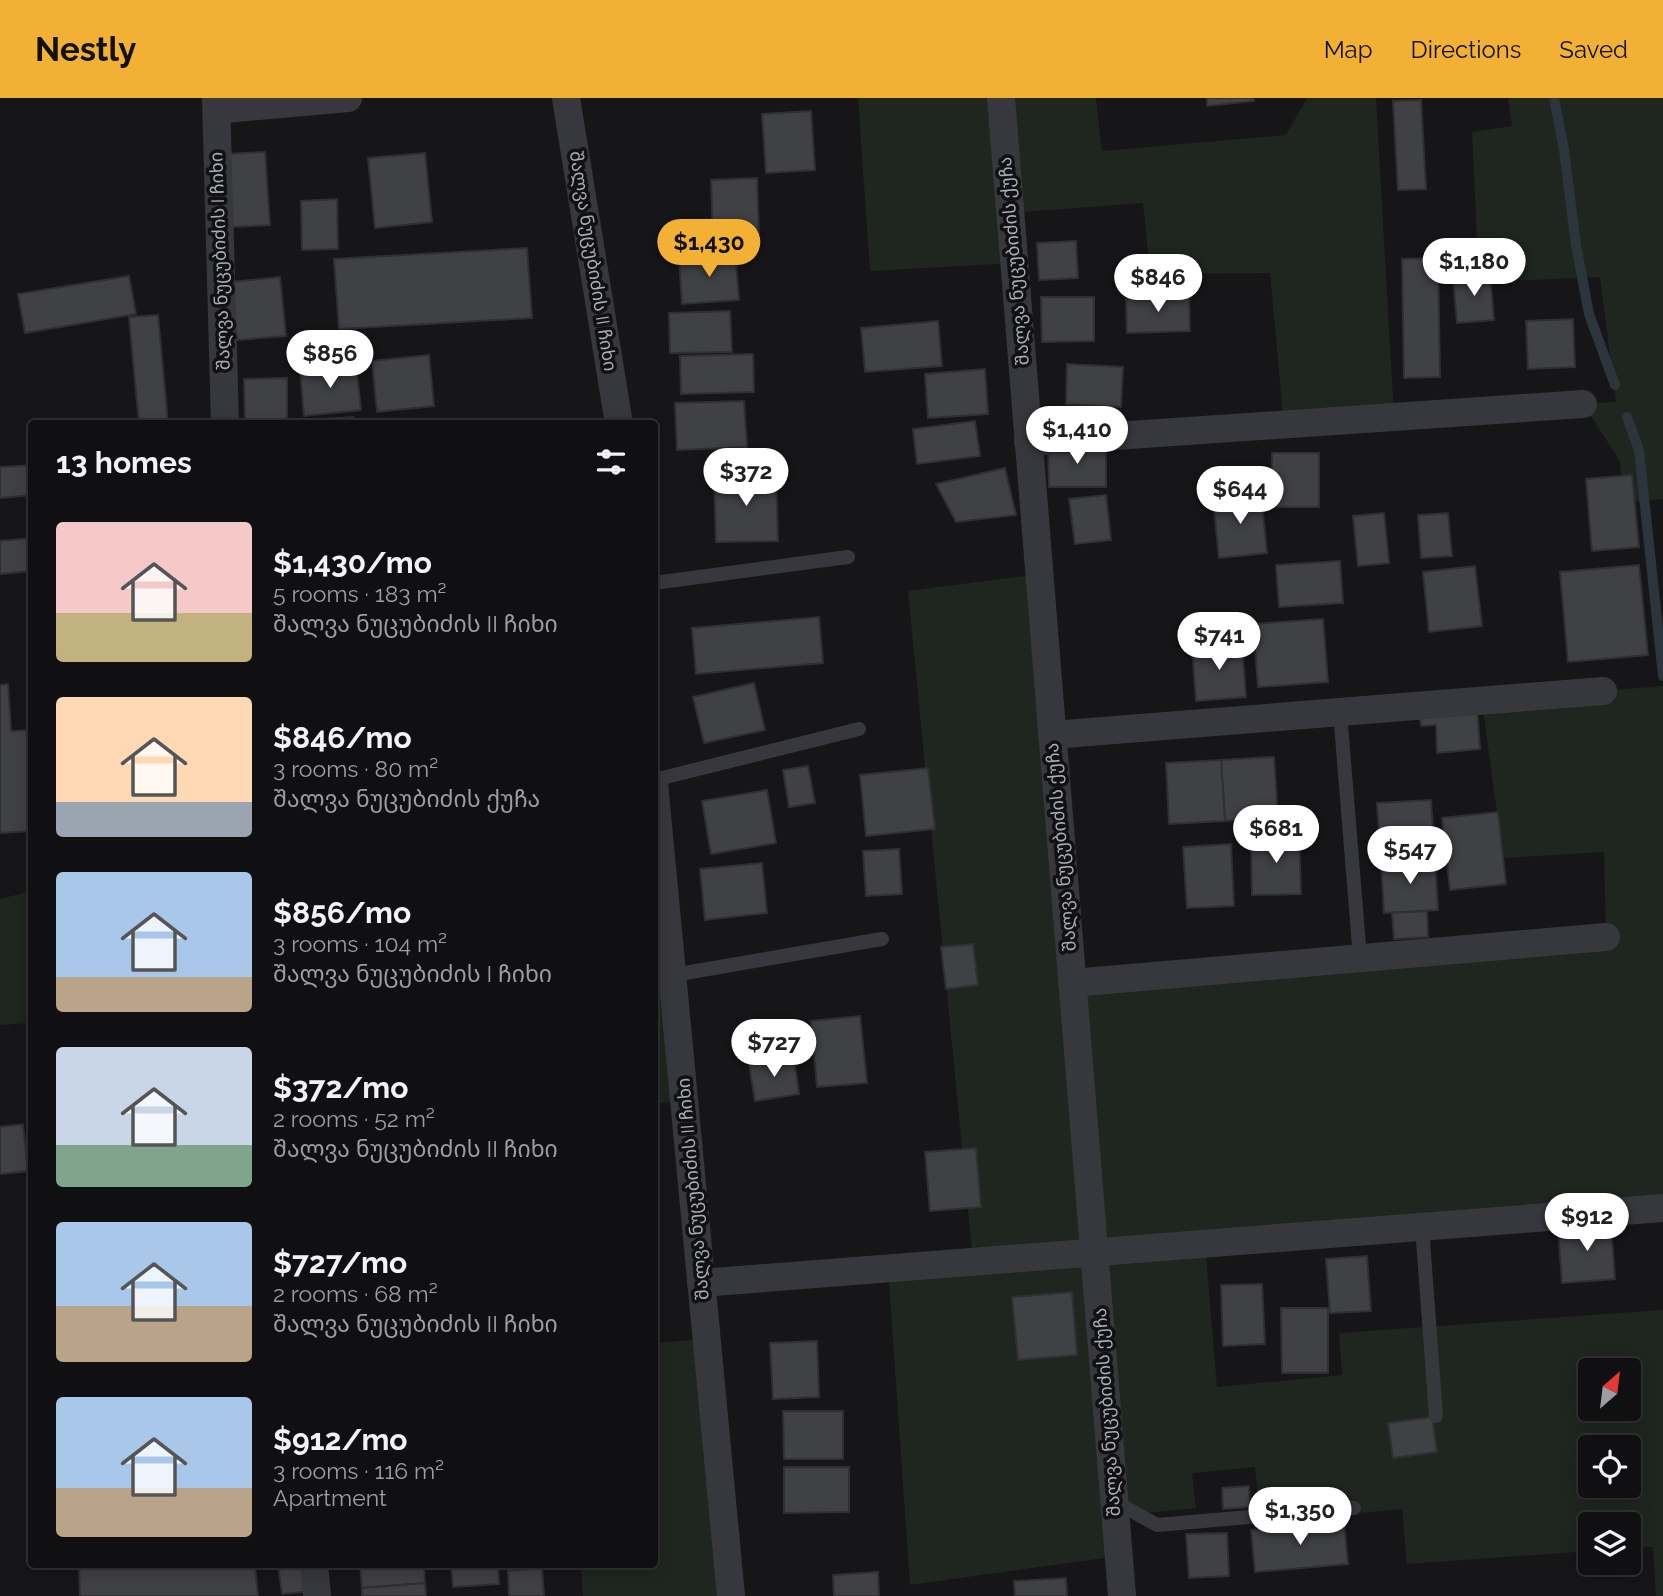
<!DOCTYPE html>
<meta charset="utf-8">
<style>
body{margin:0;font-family:Raleway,"Noto Sans Georgian",sans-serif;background:#19191b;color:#f1f3f6;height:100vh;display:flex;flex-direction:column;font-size:26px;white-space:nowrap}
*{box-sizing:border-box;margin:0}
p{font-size:23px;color:#9c9d9f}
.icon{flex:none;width:38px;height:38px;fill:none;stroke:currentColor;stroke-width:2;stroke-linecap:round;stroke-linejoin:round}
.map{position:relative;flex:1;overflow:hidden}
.details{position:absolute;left:28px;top:322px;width:630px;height:1148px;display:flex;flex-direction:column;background:#101012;border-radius:7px;box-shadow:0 4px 18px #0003,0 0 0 2px #303032}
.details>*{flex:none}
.needle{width:46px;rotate:28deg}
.fabs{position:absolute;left:1578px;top:1260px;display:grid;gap:14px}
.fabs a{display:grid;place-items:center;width:63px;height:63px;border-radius:7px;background:#101012;box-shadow:0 4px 18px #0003,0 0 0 2px #303032;font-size:35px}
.price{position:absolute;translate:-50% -60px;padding:0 16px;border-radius:24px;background:#fff;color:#222;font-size:23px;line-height:46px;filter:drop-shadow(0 2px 4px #0008)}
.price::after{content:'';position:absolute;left:50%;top:42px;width:21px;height:16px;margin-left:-10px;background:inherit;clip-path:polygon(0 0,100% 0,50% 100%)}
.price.current{background:#f2b134;color:#111}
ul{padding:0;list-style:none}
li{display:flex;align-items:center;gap:21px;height:175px;padding:0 28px}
li span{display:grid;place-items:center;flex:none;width:196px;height:140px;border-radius:7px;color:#555}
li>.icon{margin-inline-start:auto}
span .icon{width:84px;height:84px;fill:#fffc;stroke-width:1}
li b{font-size:30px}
h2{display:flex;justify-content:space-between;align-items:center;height:84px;padding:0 28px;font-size:30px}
header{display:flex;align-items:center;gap:42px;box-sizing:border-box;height:98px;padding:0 35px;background:#f2b134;color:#111}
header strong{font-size:33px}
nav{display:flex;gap:38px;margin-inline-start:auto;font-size:24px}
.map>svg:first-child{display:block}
.green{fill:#1e261f;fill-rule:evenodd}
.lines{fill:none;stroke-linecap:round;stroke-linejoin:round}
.stream{stroke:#2c353c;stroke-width:10}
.building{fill:#404145;stroke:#303034;stroke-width:2}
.lane{stroke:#37383d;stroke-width:14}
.street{stroke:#37383d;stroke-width:28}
.labels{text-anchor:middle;stroke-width:7;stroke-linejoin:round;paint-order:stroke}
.street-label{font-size:18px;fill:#a8adb8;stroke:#111113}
</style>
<header>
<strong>Nestly</strong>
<nav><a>Map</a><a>Directions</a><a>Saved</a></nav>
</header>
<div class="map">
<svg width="1663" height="1498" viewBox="0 0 1663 1498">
<rect width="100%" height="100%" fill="#161618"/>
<g class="green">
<polygon points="858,0 1096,0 1102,53 1286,37 1307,0 1376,0 1394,319 1284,327 1270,175 1150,176 1143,105 1010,115 1014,165 870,173"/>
<polygon points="1508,0 1663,0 1663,401 1623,405 1620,363 1583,306 1616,304 1600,179 1479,184 1472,34 1512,28"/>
<path d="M1039 476 1072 885 1606 839 1604 754 1503 760 1482 603 1663 588V1110L1205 1146 1217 1289 1342 1277 1339 1235 1663 1212V1498H1656L1653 1449 1629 1450V1426H1591V1453L1407 1466 1402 1411 1260 1424 1255 1369 1192 1375 1196 1410 1115 1418 1119 1458 910 1487 888 1170 973 1163 908 493ZM1591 1272H1629V1311H1591ZM1591 1349H1629V1388H1591Z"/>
<polygon points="31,793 31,925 0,927 0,801"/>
<polygon points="673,877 684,1002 655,1006 655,880"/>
<polygon points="707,1241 731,1498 583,1498 581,1467 654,1466 655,1245"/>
</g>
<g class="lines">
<g class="stream">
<polyline points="1554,0 1564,52 1576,147 1589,216 1615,287"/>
<polyline points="1627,319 1639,352 1663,578"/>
</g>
</g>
<g class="building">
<polygon points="1207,0 1253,0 1254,3 1207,8"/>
<polygon points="1421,2 1426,91 1398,92 1393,3"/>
<polygon points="811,13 815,72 766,75 762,16"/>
<polygon points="265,54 270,127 210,130 205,57"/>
<polygon points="425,55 432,124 375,130 368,60"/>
<polygon points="757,80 759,137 713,139 711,82"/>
<polygon points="337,101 338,151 302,152 301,103"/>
<polygon points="1076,143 1078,180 1039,182 1037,145"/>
<polygon points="527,150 532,220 339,231 334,161"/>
<polygon points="735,155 739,202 682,206 679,160"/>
<polygon points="1438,160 1440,279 1404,280 1402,161"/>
<polygon points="1490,176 1494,222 1457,225 1453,179"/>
<polygon points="129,178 136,216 25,235 18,196"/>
<polygon points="280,179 286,238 237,242 231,184"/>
<polygon points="1189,198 1190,233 1127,235 1126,200"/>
<polygon points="1041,199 1094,199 1094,243 1042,244"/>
<polygon points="730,213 732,254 670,255 669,215"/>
<polygon points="158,217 168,325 139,326 129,219"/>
<polygon points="1573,221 1575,269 1528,271 1526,223"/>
<polygon points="938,223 942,268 865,274 861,230"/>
<polygon points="753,256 754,294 681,296 680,258"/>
<polygon points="429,257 434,308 377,314 372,263"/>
<polygon points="356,266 361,312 304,318 300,272"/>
<polygon points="1067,266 1123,269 1121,309 1066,306"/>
<polygon points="985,271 988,316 928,320 925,276"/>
<polygon points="287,280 287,323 245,324 244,281"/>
<polygon points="744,303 747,349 677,352 675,305"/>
<polygon points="354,319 355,326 281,326 281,324 287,323"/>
<polygon points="975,323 980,358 917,366 913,331"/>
<polygon points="1048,347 1106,347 1106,389 1049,389"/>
<polygon points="1272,355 1319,355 1319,409 1271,409"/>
<polygon points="32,367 32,397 0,400 0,369"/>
<polygon points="1005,370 1016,417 956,424 936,386"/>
<polygon points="776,377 778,443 716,444 714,378"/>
<polygon points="1632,377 1639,449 1592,453 1586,381"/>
<polygon points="1261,396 1267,455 1219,460 1213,401"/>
<polygon points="1106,397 1111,442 1075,446 1069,401"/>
<polygon points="1384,415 1389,465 1358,468 1353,418"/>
<polygon points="1448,415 1452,458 1421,460 1418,417"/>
<polygon points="32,440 32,473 0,476 0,443"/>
<polygon points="1340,463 1343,505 1279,509 1276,467"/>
<polygon points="1639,467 1648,557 1568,564 1560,474"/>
<polygon points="1475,468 1482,528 1429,534 1423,474"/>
<polygon points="819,519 823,565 696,576 692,530"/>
<polygon points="1323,521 1328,584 1258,589 1253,526"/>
<polygon points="1242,546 1246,599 1196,603 1192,549"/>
<polygon points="754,585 765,632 704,645 693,599"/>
<polygon points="8,586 11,633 32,632 32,733 0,735 0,587"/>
<polygon points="1477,608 1480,651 1437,655 1436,627 1421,628 1419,612"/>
<polygon points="1274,659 1278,720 1225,723 1221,662"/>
<polygon points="1221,662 1225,723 1169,726 1166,665"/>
<polygon points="808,668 815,705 789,709 783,672"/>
<polygon points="928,670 935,731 866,738 860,677"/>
<polygon points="767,692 776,745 711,756 702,703"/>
<polygon points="1431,702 1435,761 1381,764 1377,705"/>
<polygon points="1498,714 1506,786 1450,792 1442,720"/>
<polygon points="1299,736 1301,796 1252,797 1251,737"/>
<polygon points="1231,746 1234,808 1187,810 1183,749"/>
<polygon points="899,751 902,796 866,798 863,753"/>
<polygon points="1435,761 1438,812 1384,815 1381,764"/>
<polygon points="762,765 767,815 705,822 700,771"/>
<polygon points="1427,813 1428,839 1394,841 1392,815"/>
<polygon points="973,846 978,887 946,891 941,849"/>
<polygon points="860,918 867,985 817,989 811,923"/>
<polygon points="794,960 799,996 755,1003 749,966"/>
<polygon points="23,1026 28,1073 0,1076 0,1029"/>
<polygon points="976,1050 981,1109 930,1113 925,1054"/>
<polygon points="1611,1125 1615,1181 1562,1185 1558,1129"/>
<polygon points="1367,1158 1371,1213 1330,1215 1326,1161"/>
<polygon points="1262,1186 1265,1246 1223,1248 1221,1187"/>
<polygon points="1072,1194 1077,1257 1018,1262 1012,1199"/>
<polygon points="1281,1210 1328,1210 1328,1275 1282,1275"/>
<polygon points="817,1243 819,1299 773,1301 770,1245"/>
<polygon points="783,1313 843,1313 843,1361 784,1361"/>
<polygon points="1432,1319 1437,1354 1393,1360 1388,1325"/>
<polygon points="784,1369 849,1369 849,1414 784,1415"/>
<polygon points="1249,1388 1250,1409 1223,1411 1222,1390"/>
<polygon points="1344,1424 1348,1466 1255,1474 1251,1432"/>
<polygon points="1227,1435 1229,1478 1189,1480 1186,1436"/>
<polygon points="79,1466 236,1466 237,1469 255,1468 258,1498 80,1498"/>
<polygon points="278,1466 308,1466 311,1493 282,1496"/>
<polygon points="360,1466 424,1466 425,1485 362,1490"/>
<polygon points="451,1466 498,1466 499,1486 453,1489"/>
<polygon points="542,1470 544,1498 509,1498 508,1473"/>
<polygon points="878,1474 879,1498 834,1498 833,1477"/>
<polygon points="1066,1480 1067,1498 1015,1498 1014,1483"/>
<polygon points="425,1485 426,1498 362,1498 362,1490"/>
</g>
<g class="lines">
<g class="lane">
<polyline points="654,485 848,459"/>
<polyline points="1340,614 1360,860"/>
<polyline points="654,682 859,631"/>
<polyline points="673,877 882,841"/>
<polyline points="1422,1129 1436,1318"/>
<polyline points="1114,1403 1157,1427 1354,1410"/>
</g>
<g class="street">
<polyline points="216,0 225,326"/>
<polyline points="220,0 224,11 348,0"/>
<polyline points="566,0 619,326"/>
<polyline points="1001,0 1122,1498"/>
<polyline points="1028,344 1583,306"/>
<polyline points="1052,637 1603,593"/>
<polyline points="654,685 731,1498"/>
<polyline points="1072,885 1606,839"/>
<polyline points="701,1185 1663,1110"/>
<polyline points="314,1466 317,1498"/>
</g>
</g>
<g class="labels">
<g class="street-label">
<text transform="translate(220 163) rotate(-92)" y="6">შალვა ნუცუბიძის I ჩიხი</text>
<text transform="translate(593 163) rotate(81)" y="6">შალვა ნუცუბიძის II ჩიხი</text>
<text transform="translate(1014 163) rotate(-95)" y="6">შალვა ნუცუბიძის ქუჩა</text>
<text transform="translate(1061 749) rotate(-95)" y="6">შალვა ნუცუბიძის ქუჩა</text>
<text transform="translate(693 1091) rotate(-95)" y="6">შალვა ნუცუბიძის II ჩიხი</text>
<text transform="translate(1107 1314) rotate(-94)" y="6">შალვა ნუცუბიძის ქუჩა</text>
</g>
</g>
</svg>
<div class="fabs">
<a><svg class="needle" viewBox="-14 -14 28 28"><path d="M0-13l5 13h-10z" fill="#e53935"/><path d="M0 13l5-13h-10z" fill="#9c9d9f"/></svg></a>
<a><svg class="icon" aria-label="locate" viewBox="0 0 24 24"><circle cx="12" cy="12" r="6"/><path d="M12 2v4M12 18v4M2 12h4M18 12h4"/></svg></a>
<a><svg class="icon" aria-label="layers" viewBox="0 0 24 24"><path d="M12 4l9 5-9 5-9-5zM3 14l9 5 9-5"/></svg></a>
</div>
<b class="price current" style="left:709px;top:181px">$1,430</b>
<b class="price" style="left:1474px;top:200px">$1,180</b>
<b class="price" style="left:1158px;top:216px">$846</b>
<b class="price" style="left:330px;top:292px">$856</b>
<b class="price" style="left:1077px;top:368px">$1,410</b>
<b class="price" style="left:746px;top:410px">$372</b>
<b class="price" style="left:1240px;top:428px">$644</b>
<b class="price" style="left:1219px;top:574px">$741</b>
<b class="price" style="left:1276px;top:767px">$681</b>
<b class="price" style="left:1410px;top:788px">$547</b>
<b class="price" style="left:774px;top:981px">$727</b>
<b class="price" style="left:1587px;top:1155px">$912</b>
<b class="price" style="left:1300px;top:1449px">$1,350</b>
<section class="details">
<h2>13 homes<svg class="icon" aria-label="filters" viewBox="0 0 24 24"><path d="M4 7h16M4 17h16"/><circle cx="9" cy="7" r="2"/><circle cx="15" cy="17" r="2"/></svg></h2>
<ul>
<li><span style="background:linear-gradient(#f6c9c9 65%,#c2b280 0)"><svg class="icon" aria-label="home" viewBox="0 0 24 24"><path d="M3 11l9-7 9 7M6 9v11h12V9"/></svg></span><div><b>$1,430/mo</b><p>5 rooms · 183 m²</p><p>შალვა ნუცუბიძის II ჩიხი</p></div></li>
<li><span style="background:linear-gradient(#ffd9b3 75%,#9aa5b1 0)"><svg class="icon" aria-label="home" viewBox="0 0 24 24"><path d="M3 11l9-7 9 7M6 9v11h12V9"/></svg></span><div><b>$846/mo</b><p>3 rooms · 80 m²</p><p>შალვა ნუცუბიძის ქუჩა</p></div></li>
<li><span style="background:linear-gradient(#a9c7e8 75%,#b9a48a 0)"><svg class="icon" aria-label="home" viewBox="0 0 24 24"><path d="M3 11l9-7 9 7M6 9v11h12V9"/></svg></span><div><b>$856/mo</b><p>3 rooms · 104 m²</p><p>შალვა ნუცუბიძის I ჩიხი</p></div></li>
<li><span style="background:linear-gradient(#c9d6e8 70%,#7fa58c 0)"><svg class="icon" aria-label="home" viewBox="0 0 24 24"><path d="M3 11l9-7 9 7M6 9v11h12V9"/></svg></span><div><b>$372/mo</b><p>2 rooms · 52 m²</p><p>შალვა ნუცუბიძის II ჩიხი</p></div></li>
<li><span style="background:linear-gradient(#a9c7e8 60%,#b9a48a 0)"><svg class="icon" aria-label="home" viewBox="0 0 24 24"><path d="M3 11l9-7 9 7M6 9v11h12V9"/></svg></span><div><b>$727/mo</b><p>2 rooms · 68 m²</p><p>შალვა ნუცუბიძის II ჩიხი</p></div></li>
<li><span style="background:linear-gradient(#a9c7e8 65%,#b9a48a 0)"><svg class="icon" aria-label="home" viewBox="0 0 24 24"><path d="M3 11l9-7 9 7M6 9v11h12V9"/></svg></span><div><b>$912/mo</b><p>3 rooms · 116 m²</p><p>Apartment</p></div></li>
</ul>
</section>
</div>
